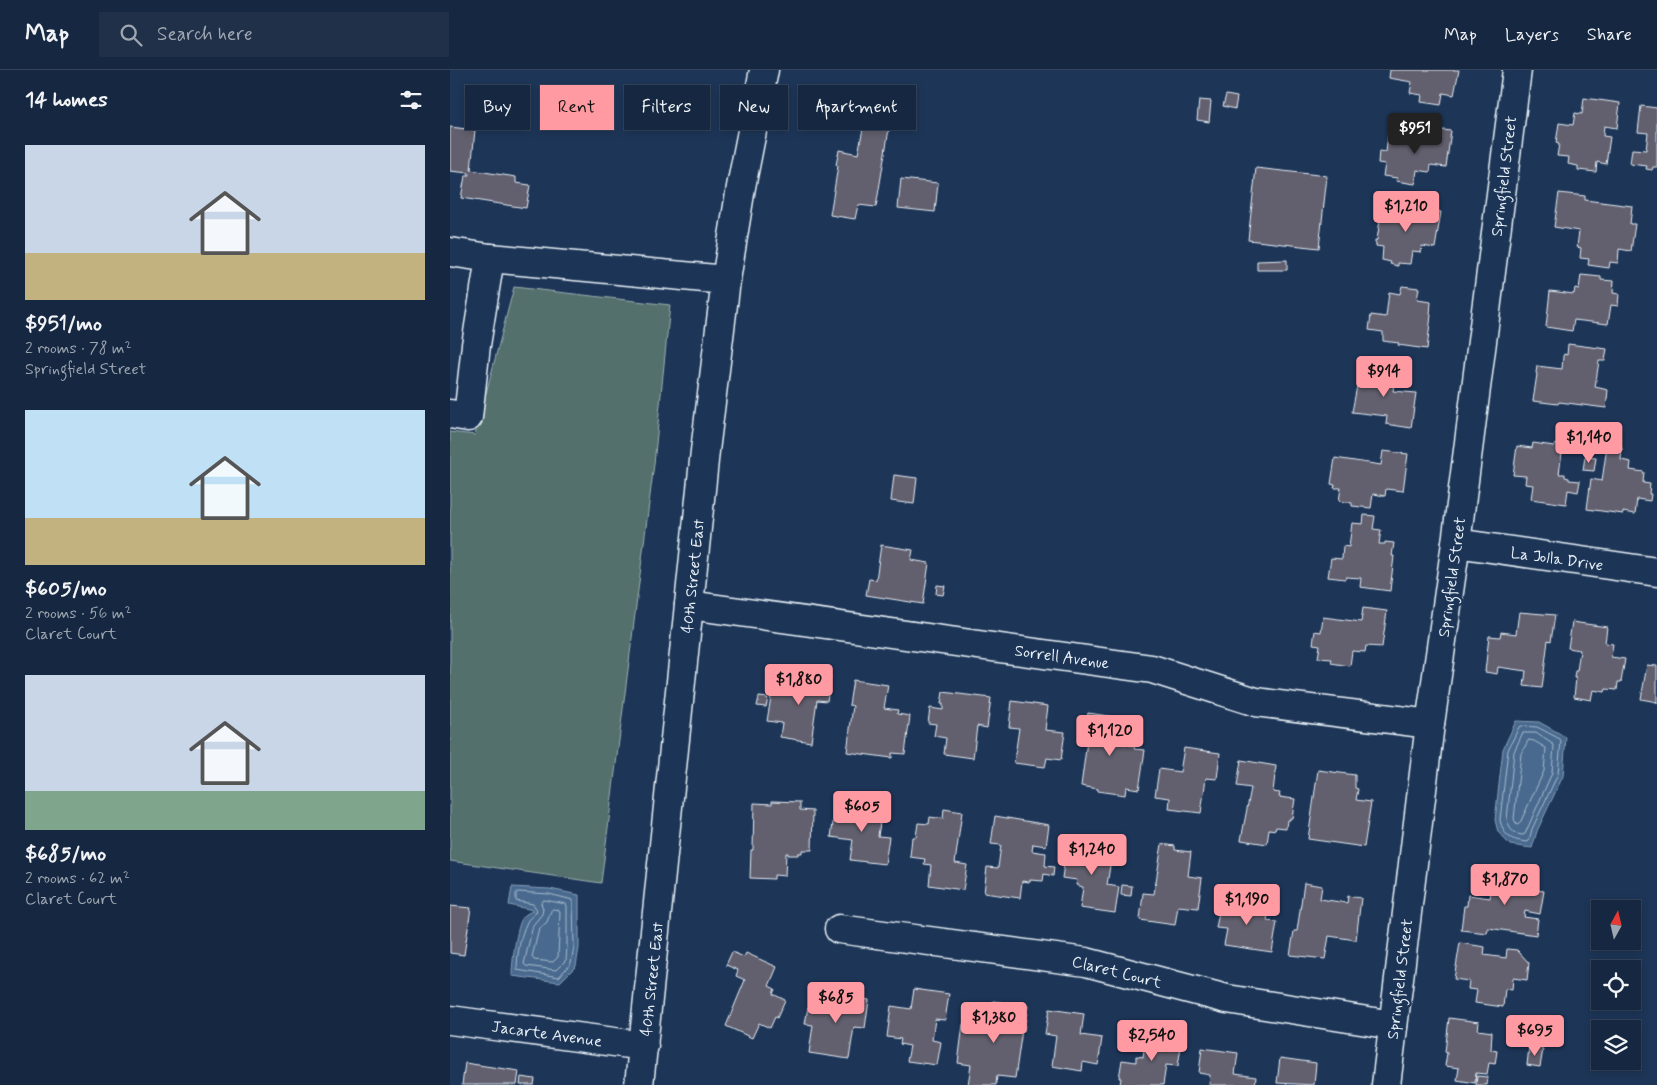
<!DOCTYPE html>
<meta charset="utf-8">
<style>
body{margin:0;font-family:Mynerve,sans-serif;background:#1f3048;color:#f1f3f6;height:100vh;display:flex;flex-direction:column;font-size:19px;white-space:nowrap}
*{box-sizing:border-box;margin:0}
p{font-size:16px;color:#9ea6b1}
.icon{flex:none;width:28px;height:28px;fill:none;stroke:currentColor;stroke-width:2;stroke-linecap:round;stroke-linejoin:round}
.map{position:relative;flex:1;overflow:hidden}
.drawer{display:flex;flex-direction:column;background:#162841;width:450px}
.drawer>*{flex:none}
.top-card{position:absolute;left:15px;top:15px;width:475px;height:45px;display:flex;gap:10px}
.needle{width:32px;rotate:8deg}
.fabs{position:absolute;left:1141px;top:830px;display:grid;gap:10px}
.fabs a{display:grid;place-items:center;width:50px;height:50px;border-radius:0px;background:#162841;box-shadow:0 2px 8px #0003,0 0 0 1px #35445a;font-size:25px}
.price{position:absolute;translate:-50% -42px;padding:0 11px;border-radius:5px;background:#ff9aa2;color:#111;font-size:16px;line-height:32px;filter:drop-shadow(0 1px 2px #0008)}
.price::after{content:'';position:absolute;left:50%;top:30px;width:15px;height:11px;margin-left:-8px;background:inherit;clip-path:polygon(0 0,100% 0,50% 100%)}
.price.active{background:#222;color:#fff}
ul{padding:0;list-style:none}
li{display:grid;align-content:center;gap:10px;height:265px;padding:0 25px}
li span{display:grid;place-items:center;height:155px;border-radius:0px;color:#555}
li>.icon{margin-inline-start:auto}
span .icon{width:90px;height:90px;fill:#fffc;stroke-width:1}
li b{font-size:21px}
h2{display:flex;justify-content:space-between;align-items:center;height:60px;padding:0 25px;font-size:21px}
.pill{padding:0 18px;border-radius:0px;background:#162841;box-shadow:0 2px 8px #0003,0 0 0 1px #35445a;font-size:18px;line-height:45px}
.pill.active{background:#ff9aa2;color:#111}
header{display:flex;align-items:center;gap:30px;box-sizing:border-box;height:70px;padding:0 25px;background:#162841;border-bottom:1px solid #35445a}
header strong{font-size:24px}
nav{display:flex;gap:28px;margin-inline-start:auto;font-size:18px}
.search{width:350px;height:45px;background:#1f3048;display:flex;align-items:center;gap:12px;box-sizing:border-box;padding:0 18px;border-radius:0px;color:#9ea6b1;font-size:19px}
main{display:flex;flex:1;min-height:0}
.map>svg:first-child{display:block}
.green{fill:#536f6c;stroke:#9eb0b2}
.water{fill:#486a8e;stroke:#88a0b8}
.lines{fill:none;stroke-linecap:round;stroke-linejoin:round}
.shore{stroke:#a8bbce;stroke-width:1}
.building{fill:#625e6e;stroke:#e8f1f8}
.minor-casing{stroke:#e8f1f8;stroke-width:31}
.major-casing{stroke:#e8f1f8;stroke-width:31}
.minor{stroke:#1d3557;stroke-width:28}
.major{stroke:#1d3557;stroke-width:28}
.labels{text-anchor:middle;stroke-width:4.5;stroke-linejoin:round;paint-order:stroke}
.street-label{font-size:16px;fill:#e8f1f8;stroke:#1d3557}
</style>
<header>
<strong>Map</strong>
<div class="search"><svg class="icon" aria-label="search" viewBox="0 0 24 24"><circle cx="10" cy="10" r="6"/><path d="M15 15l6 6"/></svg>Search here</div>
<nav><a>Map</a><a>Layers</a><a>Share</a></nav>
</header>
<main>
<section class="drawer">
<h2>14 homes<svg class="icon" aria-label="filters" viewBox="0 0 24 24"><path d="M4 7h16M4 17h16"/><circle cx="9" cy="7" r="2"/><circle cx="15" cy="17" r="2"/></svg></h2>
<ul>
<li><span style="background:linear-gradient(#c9d6e8 70%,#c2b280 0)"><svg class="icon" aria-label="home" viewBox="0 0 24 24"><path d="M3 11l9-7 9 7M6 9v11h12V9"/></svg></span><div><b>$951/mo</b><p>2 rooms · 78 m²</p><p>Springfield Street</p></div></li>
<li><span style="background:linear-gradient(#bfe0f5 70%,#c2b280 0)"><svg class="icon" aria-label="home" viewBox="0 0 24 24"><path d="M3 11l9-7 9 7M6 9v11h12V9"/></svg></span><div><b>$605/mo</b><p>2 rooms · 56 m²</p><p>Claret Court</p></div></li>
<li><span style="background:linear-gradient(#c9d6e8 75%,#7fa58c 0)"><svg class="icon" aria-label="home" viewBox="0 0 24 24"><path d="M3 11l9-7 9 7M6 9v11h12V9"/></svg></span><div><b>$685/mo</b><p>2 rooms · 62 m²</p><p>Claret Court</p></div></li>
</ul>
</section>
<div class="map">
<svg width="1207" height="1015" viewBox="0 0 1207 1015">
<rect width="100%" height="100%" fill="#1d3557"/>
<filter id="ink" filterUnits="userSpaceOnUse"><feTurbulence type="fractalNoise" baseFrequency=".02" numOctaves="2"/><feDisplacementMap in="SourceGraphic" scale="10" xChannelSelector="R" yChannelSelector="G"/><feConvolveMatrix kernelMatrix="1 2 1 2 8 2 1 2 1" color-interpolation-filters="sRGB"/></filter>
<g filter="url(#ink)">
<polygon class="green" points="64,217 220,235 204,394 151,813 0,791 0,362 25,365"/>
<g class="water">
<polygon points="1066,651 1089,652 1116,667 1113,706 1087,761 1082,778 1060,775 1048,762 1045,750 1053,679"/>
<path d="M62 817 100 819 129 825V878L126 896 110 912 62 906C62 893 66 857 73 847 75 844 81 842 83 840L59 835Z"/>
</g>
<g class="lines">
<g class="shore">
<path d="M1071 656 1087 657 1110 669 1111 671 1108 704 1082 759 1079 771 1077 772C1061 770 1054 767 1050 750L1058 680 1069 657Z"/>
<path d="M1073 663H1086L1104 675 1102 703 1075 764 1072 765C1063 764 1059 759 1057 749L1064 682Z"/>
<polygon points="1079,670 1084,671 1096,678 1094,701 1070,753 1067,755 1064,749 1071,684"/>
<path d="M68 822 99 824 123 830 124 877 121 893 109 907 67 900C67 885 70 866 77 852 79 847 85 846 87 840L83 834 66 831V824Z"/>
<polygon points="94,830 116,834 117,836 117,877 116,890 106,900 76,896 74,894 83,855 92,844 93,839 91,833"/>
<polygon points="103,839 109,840 110,842 108,887 103,892 84,890 82,887 89,859 97,852 101,841"/>
</g>
</g>
<g class="building">
<polygon points="940,0 1009,0 1004,25 993,23 991,35 971,32 972,25 960,23 962,12 939,8"/>
<polygon points="776,25 787,27 785,39 773,36"/>
<polygon points="1134,28 1170,33 1167,58 1154,56 1153,66 1160,67 1156,94 1147,92 1146,102 1128,100 1128,96 1118,94 1119,87 1107,86 1109,74 1106,73 1109,53 1123,55 1125,43 1132,44"/>
<polygon points="749,30 761,31 759,52 747,50"/>
<polygon points="1191,36 1207,38 1207,97 1203,97 1202,100 1196,99 1197,96 1180,94 1182,79 1196,80 1198,63 1188,62"/>
<polygon points="416,43 441,47 426,137 408,135 405,149 380,145 388,96 386,95 389,80 408,84"/>
<polygon points="0,57 25,60 21,100 66,107 66,113 80,115 76,138 11,128 15,106 19,106 19,103 0,101"/>
<polygon points="976,58 1001,61 996,97 981,95 980,102 967,100 965,114 946,111 947,108 933,106 935,94 928,93 929,81 936,82 938,65 975,70"/>
<polygon points="806,98 877,106 869,178 798,170"/>
<polygon points="451,109 488,113 485,142 448,138"/>
<polygon points="1109,123 1135,126 1135,130 1182,136 1180,154 1185,154 1181,181 1169,179 1168,193 1160,192 1159,198 1138,195 1139,189 1130,188 1131,178 1127,177 1129,161 1104,157"/>
<polygon points="933,130 952,133 950,148 964,150 966,138 991,142 985,178 972,176 971,182 962,181 960,194 948,193 948,196 940,194 941,192 932,190 933,177 926,176 926,173 925,173 925,170 927,170"/>
<polygon points="837,190 837,200 807,200 807,191"/>
<polygon points="1131,205 1151,207 1151,210 1164,211 1163,223 1169,224 1168,236 1161,235 1158,254 1124,250 1122,261 1096,257 1100,221 1124,224 1125,218 1129,219"/>
<polygon points="952,216 969,218 967,230 981,232 980,244 981,245 977,279 948,275 949,273 933,271 933,262 919,260 921,245 936,247 939,222 950,224"/>
<polygon points="1118,274 1157,279 1155,291 1149,291 1145,317 1158,320 1156,338 1109,332 1108,334 1083,331 1087,304 1086,303 1087,296 1112,299 1113,286 1114,284 1117,285"/>
<polygon points="917,295 946,299 943,321 966,323 961,358 936,354 937,346 902,342 908,311 915,312"/>
<polygon points="1083,373 1104,376 1105,374 1113,375 1109,404 1115,404 1115,407 1119,408 1119,410 1130,411 1128,422 1118,420 1116,434 1081,429 1083,415 1075,414 1076,406 1063,405 1067,376 1082,378"/>
<polygon points="1157,376 1172,378 1171,390 1181,392 1180,400 1194,402 1193,413 1200,414 1199,424 1201,424 1200,431 1187,429 1185,444 1173,442 1173,444 1137,439 1141,409 1152,411"/>
<polygon points="933,381 958,384 953,421 936,419 935,426 923,424 921,438 902,436 902,433 889,431 891,418 884,418 885,415 881,414 885,388 931,395"/>
<polygon points="1135,387 1146,388 1144,401 1133,400"/>
<polygon points="444,405 467,408 464,434 441,431"/>
<polygon points="914,445 925,446 923,459 931,460 929,474 935,474 935,472 944,473 942,486 944,486 940,521 910,517 911,508 896,507 895,509 878,507 881,488 892,489 893,476 899,477 902,453 913,454"/>
<polygon points="431,475 463,480 461,490 479,493 473,534 416,525 419,509 426,510"/>
<polygon points="487,515 495,516 493,525 486,524"/>
<polygon points="913,538 937,541 932,577 916,576 915,582 902,581 900,596 881,593 882,589 868,588 870,575 863,574 865,561 871,562 873,547 911,552"/>
<polygon points="1069,542 1105,545 1101,571 1098,570 1092,618 1074,616 1076,601 1048,597 1047,604 1035,602 1039,566 1050,567 1051,562 1066,564"/>
<polygon points="1122,552 1157,557 1155,573 1163,574 1161,587 1175,589 1171,612 1168,612 1167,620 1156,619 1155,622 1143,620 1141,630 1124,627 1126,608 1124,608 1125,601 1127,601 1130,580 1118,578"/>
<polygon points="1197,595 1207,596 1207,633 1207,632 1191,629"/>
<polygon points="346,601 381,606 377,631 367,630 361,672 330,667 332,653 317,651 322,621 343,624"/>
<polygon points="403,610 438,615 434,638 448,640 447,644 460,646 455,684 442,683 442,688 397,682 403,636 399,635"/>
<polygon points="493,622 541,628 537,658 527,656 523,688 494,684 496,668 484,666 486,654 478,653 480,638 493,640 493,634 491,634"/>
<polygon points="309,627 318,628 316,637 307,636"/>
<polygon points="562,631 598,636 595,660 615,662 611,690 597,688 595,697 564,693 569,658 559,657"/>
<polygon points="638,643 672,648 669,673 685,676 684,679 695,680 689,719 676,717 675,725 647,721 648,719 631,716 637,671 634,670"/>
<polygon points="734,678 770,683 767,709 756,708 751,743 719,739 720,728 705,726 709,699 730,702"/>
<polygon points="791,690 826,696 823,722 830,723 829,727 845,729 842,748 840,748 840,750 837,750 836,758 826,757 825,760 819,759 817,774 791,770 801,718 787,716"/>
<polygon points="868,700 905,705 905,718 908,719 906,730 921,732 914,777 858,769"/>
<polygon points="322,731 350,732 350,740 363,741 362,780 352,780 352,783 348,783 348,785 338,785 338,783 336,783 335,806 324,805 324,809 300,808 301,780 303,780 304,733 322,734"/>
<polygon points="401,735 432,739 428,766 439,767 435,794 400,790 403,770 381,767 385,739 400,741"/>
<polygon points="494,739 512,742 505,793 517,795 513,820 479,815 481,795 474,794 475,789 460,787 462,767 466,767 468,753 479,754 480,747 493,749"/>
<polygon points="545,746 599,755 596,776 583,774 582,781 596,783 595,796 604,797 603,806 594,804 593,811 580,810 579,812 572,811 570,828 534,823 537,797 548,798 551,775 541,774"/>
<polygon points="633,768 645,770 643,780 662,783 657,815 669,817 665,843 630,838 633,817 626,815 627,810 612,808 615,787 619,788 621,773 632,775"/>
<polygon points="712,774 725,776 725,780 741,782 738,806 752,808 748,838 728,836 725,855 690,850 693,823 704,824"/>
<polygon points="1048,802 1086,807 1085,820 1094,821 1090,844 1075,841 1074,847 1088,849 1086,865 1038,858 1037,863 1011,860 1014,836 1017,836 1018,825 1040,828 1042,815 1046,816"/>
<polygon points="854,813 872,816 870,829 897,833 898,826 911,828 906,870 879,866 875,889 840,885 844,861 847,861"/>
<polygon points="672,815 682,816 681,826 671,825"/>
<polygon points="790,826 802,828 801,837 819,839 817,851 827,852 822,882 774,875 777,859 766,858 769,842 776,843 778,832 789,834"/>
<polygon points="0,836 21,838 14,885 0,883"/>
<polygon points="1010,873 1035,877 1034,885 1056,888 1057,879 1067,880 1079,893 1077,910 1063,908 1062,920 1055,919 1053,937 1025,933 1027,920 1018,919 1019,911 1004,909"/>
<polygon points="282,882 294,887 296,883 327,897 319,916 325,919 323,924 335,930 327,948 325,947 320,958 309,953 302,968 276,956 295,910 286,906 288,900 276,895"/>
<polygon points="464,919 499,924 495,950 485,949 482,970 491,972 487,995 457,991 460,976 450,974 451,969 437,967 441,936 461,939"/>
<polygon points="371,923 419,930 415,958 404,957 399,989 359,983 363,955 355,954 358,937 369,938"/>
<polygon points="543,931 578,936 574,961 572,960 565,1008 547,1006 546,1015 518,1015 521,995 508,993 513,954 527,956 528,952 537,953 537,955 540,955"/>
<polygon points="599,939 634,944 631,965 652,968 648,995 633,992 632,1001 602,996 606,966 595,964"/>
<polygon points="999,948 1029,952 1028,960 1042,962 1041,980 1047,981 1045,994 1039,993 1037,1004 1026,1003 1025,1013 1007,1010 1009,998 995,996 997,983 995,982"/>
<polygon points="696,965 732,970 728,996 716,995 713,1015 670,1015 671,1008 669,1008 672,990 686,992 686,986 693,987"/>
<polygon points="1079,977 1093,979 1090,997 1077,995"/>
<polygon points="752,978 788,983 785,1004 806,1007 805,1015 759,1015 760,1005 749,1003"/>
<polygon points="830,988 866,993 864,1015 827,1013"/>
<polygon points="15,993 69,1001 67,1015 12,1015"/>
<polygon points="1027,1006 1038,1007 1037,1015 1026,1015"/>
<polygon points="71,1007 85,1009 84,1015 70,1015"/>
</g>
<g class="lines">
<g class="minor-casing">
<g id="minor">
<polyline points="0,182 40,188 276,210"/>
<polyline points="0,344 18,347 26,275 40,188"/>
<polyline points="1006,473 1207,502"/>
<polyline points="239,535 702,599 806,632 980,654"/>
<polyline points="389,859 636,892 777,929 943,955"/>
<polyline points="0,950 194,976"/>
<polyline points="936,1015 980,654 1006,473 1067,0"/>
</g>
</g>
<g class="major-casing">
<polyline id="major" points="189,1015 255,381 276,210 291,117 314,0"/>
</g>
<use href="#minor" class="minor"/>
<use href="#major" class="major"/>
</g>
</g>
<g class="labels">
<g class="street-label">
<text transform="translate(1053 106) rotate(-83)" y="6">Springfield Street</text>
<text transform="translate(1107 488) rotate(8)" y="6">La Jolla Drive</text>
<text transform="translate(242 506) rotate(-84)" y="6">40th Street East</text>
<text transform="translate(1001 507) rotate(-82)" y="6">Springfield Street</text>
<text transform="translate(612 586) rotate(8)" y="6">Sorrell Avenue</text>
<text transform="translate(667 901) rotate(14)" y="6">Claret Court</text>
<text transform="translate(201 909) rotate(-84)" y="6">40th Street East</text>
<text transform="translate(949 909) rotate(-83)" y="6">Springfield Street</text>
<text transform="translate(97 963) rotate(8)" y="6">Jacarte Avenue</text>
</g>
</g>
</svg>
<div class="fabs">
<a><svg class="needle" viewBox="-14 -14 28 28"><path d="M0-13l5 13h-10z" fill="#e53935"/><path d="M0 13l5-13h-10z" fill="#9ea6b1"/></svg></a>
<a><svg class="icon" aria-label="locate" viewBox="0 0 24 24"><circle cx="12" cy="12" r="6"/><path d="M12 2v4M12 18v4M2 12h4M18 12h4"/></svg></a>
<a><svg class="icon" aria-label="layers" viewBox="0 0 24 24"><path d="M12 4l9 5-9 5-9-5zM3 14l9 5 9-5"/></svg></a>
</div>
<b class="price active" style="left:965px;top:85px">$951</b>
<b class="price" style="left:956px;top:163px">$1,210</b>
<b class="price" style="left:934px;top:328px">$914</b>
<b class="price" style="left:1139px;top:394px">$1,140</b>
<b class="price" style="left:349px;top:636px">$1,880</b>
<b class="price" style="left:660px;top:687px">$1,120</b>
<b class="price" style="left:412px;top:763px">$605</b>
<b class="price" style="left:642px;top:806px">$1,240</b>
<b class="price" style="left:1055px;top:836px">$1,870</b>
<b class="price" style="left:797px;top:856px">$1,190</b>
<b class="price" style="left:386px;top:954px">$685</b>
<b class="price" style="left:544px;top:974px">$1,380</b>
<b class="price" style="left:1085px;top:987px">$695</b>
<b class="price" style="left:702px;top:992px">$2,540</b>
<div class="top-card">
<a class="pill">Buy</a>
<a class="pill active">Rent</a>
<a class="pill">Filters</a>
<a class="pill">New</a>
<a class="pill">Apartment</a>
</div>
</div>
</main>
